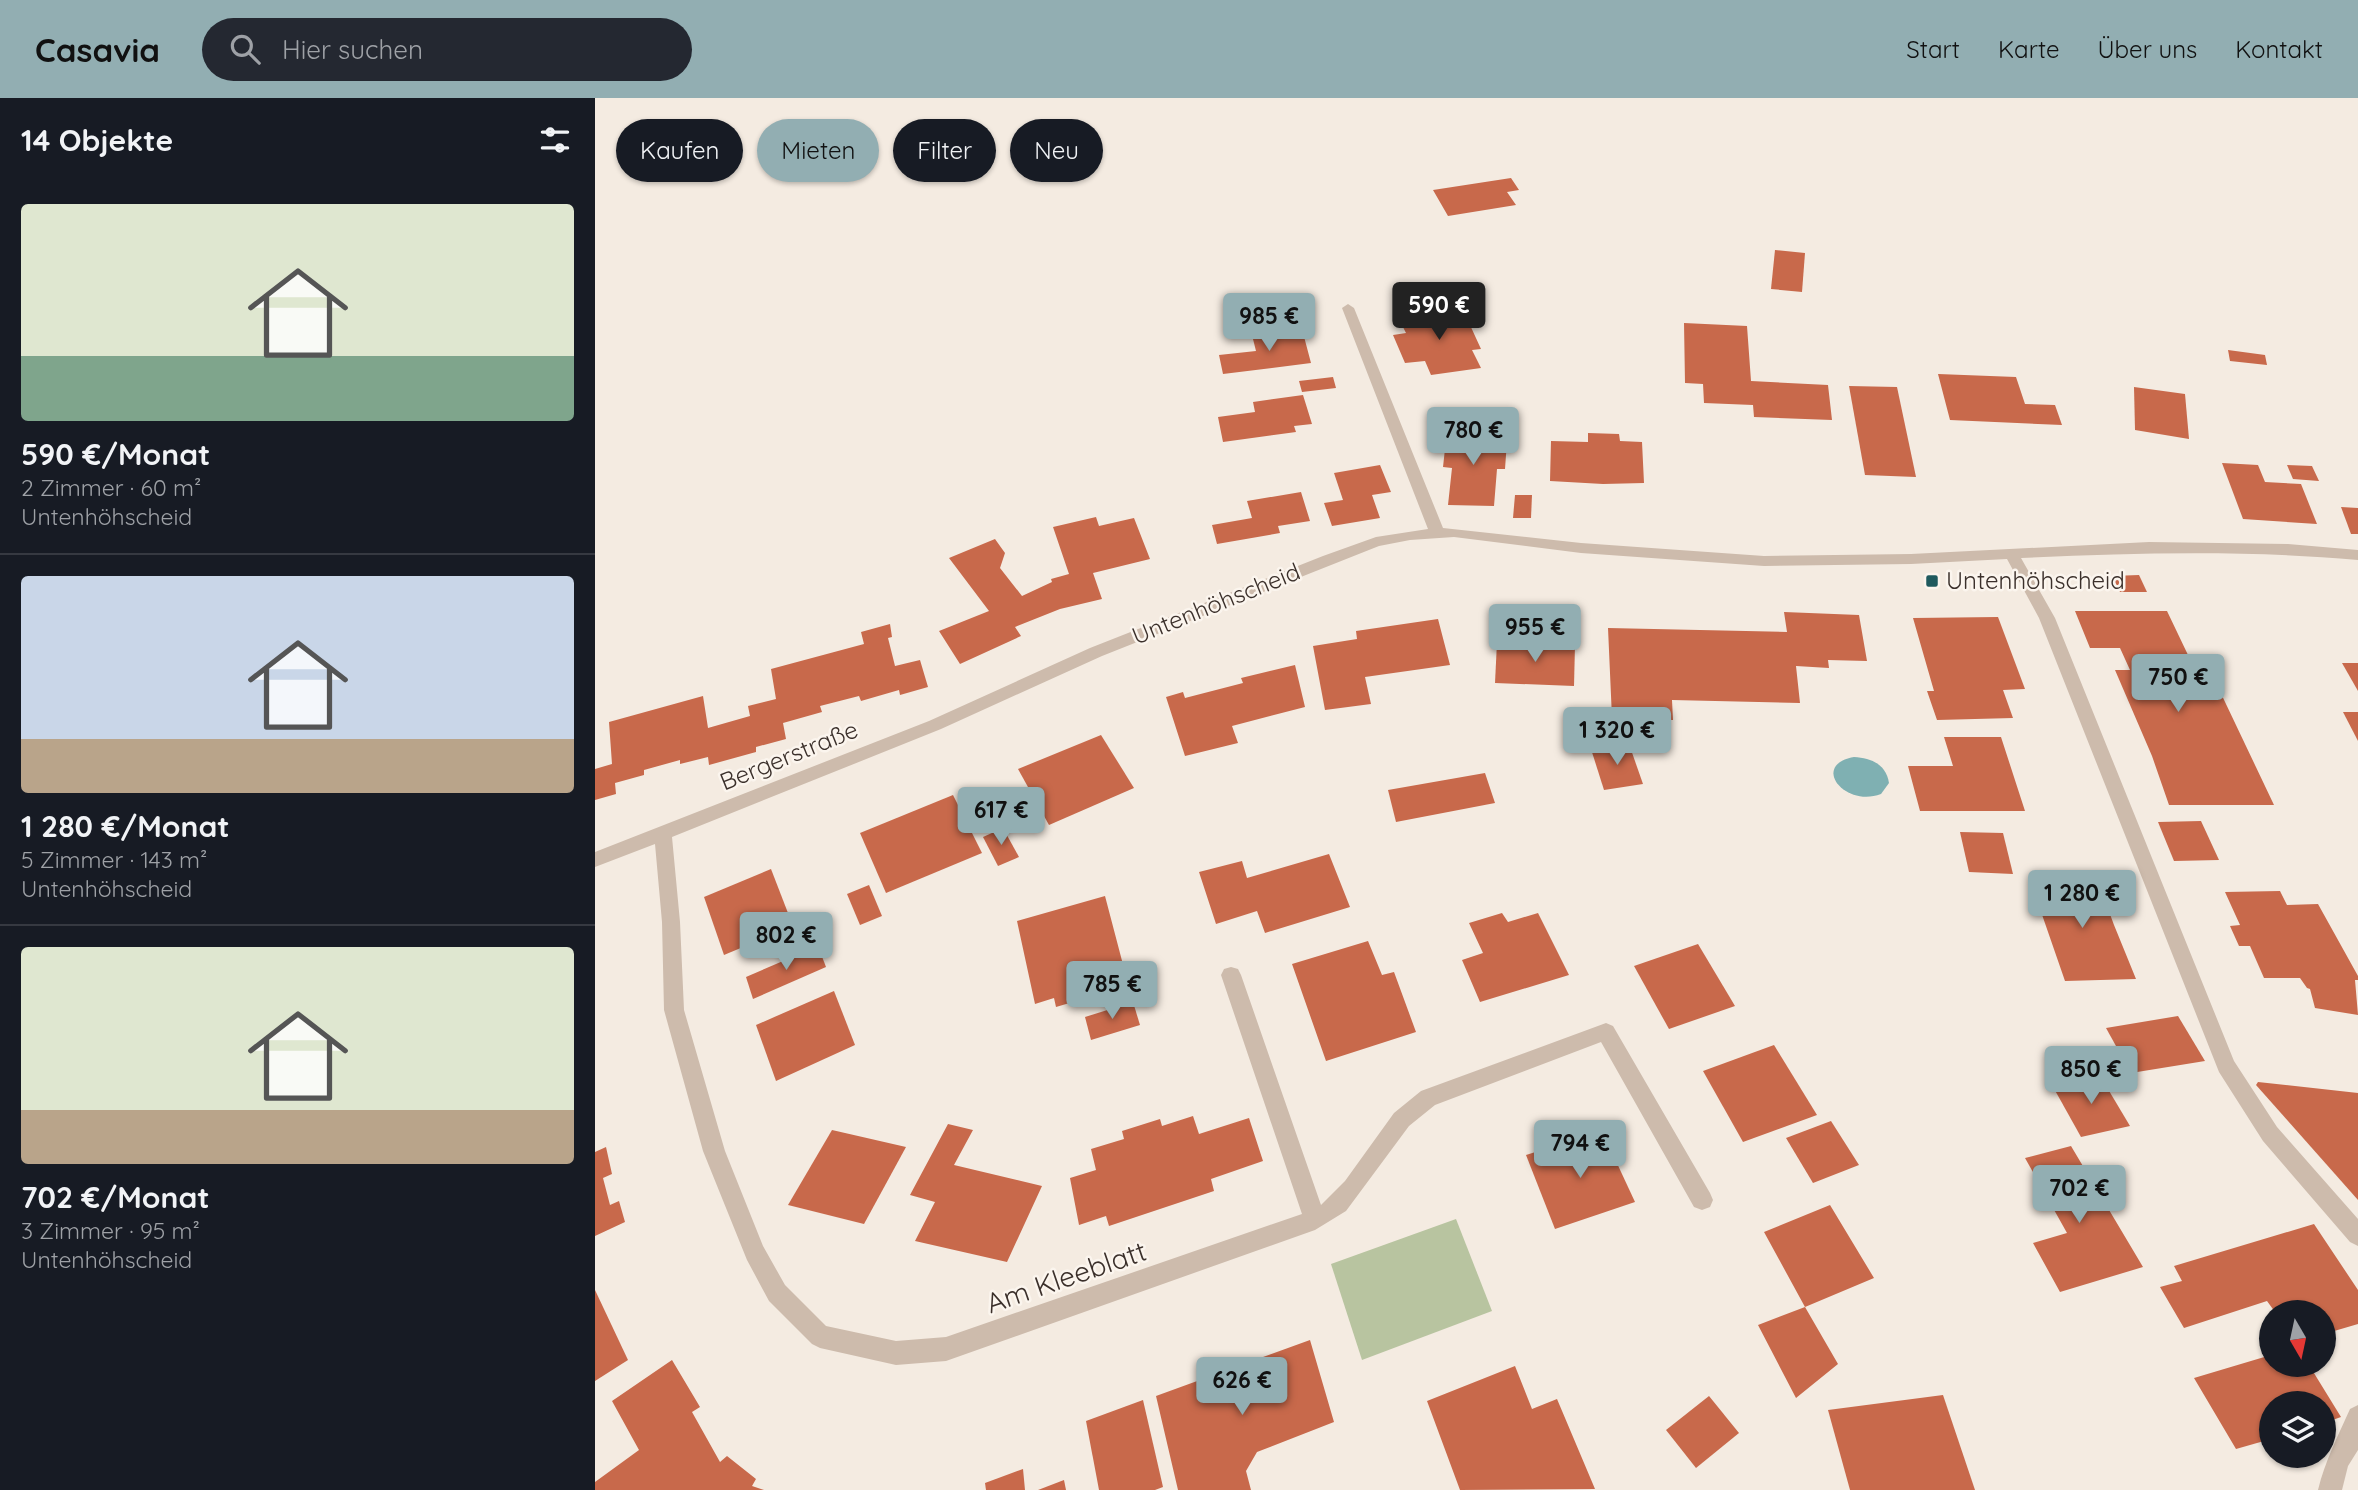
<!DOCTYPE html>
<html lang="de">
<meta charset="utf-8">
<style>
body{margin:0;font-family:Quicksand,sans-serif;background:#242831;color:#f1f3f6;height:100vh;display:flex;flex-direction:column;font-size:26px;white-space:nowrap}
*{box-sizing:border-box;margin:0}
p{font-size:23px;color:#9ea1a6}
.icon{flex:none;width:38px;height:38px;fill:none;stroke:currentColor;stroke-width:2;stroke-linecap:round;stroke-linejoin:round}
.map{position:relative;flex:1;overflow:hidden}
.panel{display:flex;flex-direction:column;background:#171b24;width:595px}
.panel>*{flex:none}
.guide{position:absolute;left:21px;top:21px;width:665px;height:63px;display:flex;gap:14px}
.needle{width:46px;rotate:171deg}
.buttons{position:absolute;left:1664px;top:1202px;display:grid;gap:14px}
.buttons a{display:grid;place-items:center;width:77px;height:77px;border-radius:50%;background:#171b24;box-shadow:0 2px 5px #0004;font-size:35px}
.price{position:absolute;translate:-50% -60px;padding:0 16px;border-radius:7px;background:#92aeb2;color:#111;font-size:23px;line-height:46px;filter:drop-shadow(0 2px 4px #0008)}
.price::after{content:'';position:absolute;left:50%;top:42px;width:21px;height:16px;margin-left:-10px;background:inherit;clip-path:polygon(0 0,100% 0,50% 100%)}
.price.current{background:#222;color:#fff}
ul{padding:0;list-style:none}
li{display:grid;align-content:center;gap:14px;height:371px;padding:0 21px}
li+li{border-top:2px solid #363941}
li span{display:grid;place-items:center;height:217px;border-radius:7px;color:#555}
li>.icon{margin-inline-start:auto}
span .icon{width:126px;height:126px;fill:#fffc;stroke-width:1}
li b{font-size:30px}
h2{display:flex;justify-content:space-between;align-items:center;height:84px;padding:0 21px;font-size:30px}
.chip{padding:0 24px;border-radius:32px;background:#171b24;box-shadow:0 2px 5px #0004;font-size:24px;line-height:63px}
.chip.current{background:#92aeb2;color:#111}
header{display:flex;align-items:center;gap:42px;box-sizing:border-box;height:98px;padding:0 35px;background:#92aeb2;color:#111}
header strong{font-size:33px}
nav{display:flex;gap:38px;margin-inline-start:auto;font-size:24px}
.search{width:490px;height:63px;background:#242831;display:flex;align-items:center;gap:18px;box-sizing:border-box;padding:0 24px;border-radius:38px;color:#9ea1a6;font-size:26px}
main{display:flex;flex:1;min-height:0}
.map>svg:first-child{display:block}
.green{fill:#b8c4a0}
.water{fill:#7fb0b2}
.building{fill:#c8694b}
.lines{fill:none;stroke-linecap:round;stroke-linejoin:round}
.minor{fill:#cdbbac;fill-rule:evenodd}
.poi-dot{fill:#1f5a5e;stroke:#fbf5ee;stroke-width:2.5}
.labels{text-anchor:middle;stroke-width:5;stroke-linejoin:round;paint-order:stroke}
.poi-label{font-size:24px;fill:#3b302b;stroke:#fbf5ee;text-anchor:start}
.street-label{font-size:24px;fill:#3b302b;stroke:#fbf5ee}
.near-street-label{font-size:28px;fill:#3b302b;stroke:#fbf5ee}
</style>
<header>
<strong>Casavia</strong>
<div class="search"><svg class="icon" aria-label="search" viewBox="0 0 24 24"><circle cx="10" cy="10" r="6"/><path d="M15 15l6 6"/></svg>Hier suchen</div>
<nav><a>Start</a><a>Karte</a><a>Über uns</a><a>Kontakt</a></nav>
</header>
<main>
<section class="panel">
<h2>14 Objekte<svg class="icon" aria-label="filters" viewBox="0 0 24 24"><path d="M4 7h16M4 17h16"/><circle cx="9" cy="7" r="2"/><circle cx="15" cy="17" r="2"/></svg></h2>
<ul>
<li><span style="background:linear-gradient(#dfe7d0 70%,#7fa58c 0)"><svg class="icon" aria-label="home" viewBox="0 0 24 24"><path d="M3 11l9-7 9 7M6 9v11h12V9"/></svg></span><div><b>590 €/Monat</b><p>2 Zimmer · 60 m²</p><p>Untenhöhscheid</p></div></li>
<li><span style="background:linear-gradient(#c9d6e8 75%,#b9a48a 0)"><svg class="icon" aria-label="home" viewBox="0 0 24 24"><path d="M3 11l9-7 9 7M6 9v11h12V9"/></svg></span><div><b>1 280 €/Monat</b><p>5 Zimmer · 143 m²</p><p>Untenhöhscheid</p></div></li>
<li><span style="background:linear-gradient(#dfe7d0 75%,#b9a48a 0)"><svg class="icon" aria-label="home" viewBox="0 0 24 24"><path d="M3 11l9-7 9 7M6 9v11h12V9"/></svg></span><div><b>702 €/Monat</b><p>3 Zimmer · 95 m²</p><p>Untenhöhscheid</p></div></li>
</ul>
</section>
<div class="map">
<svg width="1763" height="1392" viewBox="0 0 1763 1392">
<rect width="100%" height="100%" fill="#f4ebe1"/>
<polygon class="green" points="861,1121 897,1213 767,1262 736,1166"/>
<path class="water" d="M1259 659C1276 660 1291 666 1294 685L1286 696C1250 710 1215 667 1259 659Z"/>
<g class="building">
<polygon points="916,80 924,92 912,94 921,107 853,118 838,92"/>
<polygon points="1180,152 1210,155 1207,194 1176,191"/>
<polygon points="856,205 865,221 861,223 863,228 875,227 886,251 877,252 886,270 836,277 830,263 810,265 798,237 811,235 806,225 839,220 834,208"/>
<polygon points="716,211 719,221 690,225 686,216"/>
<polygon points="1089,225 1152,228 1156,283 1233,287 1237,322 1159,319 1158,307 1109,305 1108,286 1090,285"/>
<polygon points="707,231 716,265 628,276 624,257 661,253 657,237"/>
<polygon points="1633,252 1670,257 1672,267 1635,263"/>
<polygon points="1343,276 1421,279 1430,306 1460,307 1467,327 1355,322"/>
<polygon points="738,279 741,290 707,294 704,283"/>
<polygon points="1254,288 1302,289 1321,379 1270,377"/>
<polygon points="1539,289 1590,296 1594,341 1540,332"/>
<polygon points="708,297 717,326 699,328 701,334 628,344 623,319 660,314 658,304"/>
<polygon points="882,330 881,342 912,343 910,371 902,371 899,408 853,407 857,370 848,369 851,342 847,342 848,332"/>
<polygon points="993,335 1024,336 1025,343 1047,344 1049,385 1008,386 955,383 956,343 993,344"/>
<polygon points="1627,365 1663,367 1670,384 1706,386 1722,426 1648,421"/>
<polygon points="785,367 796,394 777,397 785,420 737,428 729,405 748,402 739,375"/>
<polygon points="1692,367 1717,368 1724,383 1698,381"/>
<polygon points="706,394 715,423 683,428 685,435 622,446 617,427 657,420 652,403"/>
<polygon points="920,397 937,397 936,420 918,420"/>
<polygon points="1746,409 1763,410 1763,436 1756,436"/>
<polygon points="501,419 504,428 539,420 555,461 498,475 507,501 465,511 420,529 426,538 365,566 344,533 394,513 354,460 400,441 410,455 405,470 427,498 457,484 456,481 474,476 458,429"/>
<polygon points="1544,477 1552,494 1525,494 1517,478"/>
<polygon points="1480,513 1572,513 1593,557 1575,557 1581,572 1560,572 1566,586 1621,585 1679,707 1574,707 1557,658 1520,572 1535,572 1525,550 1495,550"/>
<polygon points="1189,514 1264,517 1272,563 1233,562 1234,570 1201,568 1205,605 1077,602 1078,622 1017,620 1013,530 1192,534"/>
<polygon points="1403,519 1430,591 1408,592 1418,620 1342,622 1332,593 1339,593 1318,520"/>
<polygon points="843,521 855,567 770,579 776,606 730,612 718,548 762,541 761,533"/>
<polygon points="295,526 297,539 293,540 300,568 325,562 333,589 305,597 304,592 266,603 264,598 225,608 227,614 188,625 191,641 161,649 161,654 114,667 113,659 85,666 85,662 49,672 49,677 20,685 21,696 0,702 0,671 17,666 14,624 108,598 113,630 155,618 153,608 181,601 176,571 269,546 266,534"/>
<polygon points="902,544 980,547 979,588 900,585"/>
<polygon points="1747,565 1763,565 1763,593"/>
<polygon points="700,567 710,609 637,628 643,645 590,658 571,599 588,594 590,600 648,585 646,580"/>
<polygon points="1748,614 1763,614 1763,643"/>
<polygon points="506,637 539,690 454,727 423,671"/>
<polygon points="1349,639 1406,639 1430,713 1325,713 1313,668 1358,668"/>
<polygon points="1034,646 1048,686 1009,692 996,651"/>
<polygon points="890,675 900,705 801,724 793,692"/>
<polygon points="358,697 387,755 291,795 265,735"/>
<polygon points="1606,723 1624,762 1579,763 1563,724"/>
<polygon points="408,730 424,759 403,768 388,739"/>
<polygon points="1365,734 1408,735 1418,776 1374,774"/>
<polygon points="734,756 755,809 670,835 662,813 621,826 604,774 647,763 652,780"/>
<polygon points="176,771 198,828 129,857 109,799"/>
<polygon points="1502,781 1519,827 1541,881 1470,883 1435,782"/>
<polygon points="274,787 287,818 265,827 252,796"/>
<polygon points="1685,793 1692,807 1723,806 1763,878 1763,882 1760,882 1763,917 1720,910 1715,891 1712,890 1705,880 1669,880 1655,848 1644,848 1635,828 1645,827 1630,794"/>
<polygon points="510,798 531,878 512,884 515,893 461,909 459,900 440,906 422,823"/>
<polygon points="907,815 913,824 943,815 974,877 885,904 867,862 888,855 874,825"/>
<polygon points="773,843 787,877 799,874 821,934 731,963 697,866"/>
<polygon points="1103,846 1140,908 1074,931 1039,868"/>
<polygon points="223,848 231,869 158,901 151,879"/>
<polygon points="239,893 260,947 181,983 161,927"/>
<polygon points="538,904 545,927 496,942 490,919"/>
<polygon points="1583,918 1610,963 1536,975 1511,930"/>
<polygon points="1179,947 1222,1017 1148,1044 1108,973"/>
<polygon points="1504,976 1535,1028 1486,1039 1457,987"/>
<polygon points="1663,984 1763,995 1763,1102 1661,987"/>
<polygon points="598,1018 604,1036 654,1020 668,1063 616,1081 619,1093 514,1128 511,1118 484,1127 475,1080 501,1072 496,1051 529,1041 527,1033 565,1021 567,1028"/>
<polygon points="1236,1023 1264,1067 1218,1085 1191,1040"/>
<polygon points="353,1026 378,1032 359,1067 447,1088 412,1164 320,1143 340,1104 315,1097"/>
<polygon points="237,1032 311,1049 269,1126 193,1107"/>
<polygon points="1007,1033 1040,1104 960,1131 931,1057"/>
<polygon points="1476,1048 1548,1169 1465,1194 1438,1145 1472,1135 1430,1060"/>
<polygon points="11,1049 17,1076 8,1080 15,1107 24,1103 30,1124 0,1138 0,1054"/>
<polygon points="1235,1107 1279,1180 1210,1209 1243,1266 1201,1300 1163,1227 1210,1209 1169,1134"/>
<polygon points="1719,1126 1763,1192 1763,1226 1729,1236 1729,1214 1680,1214 1672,1203 1589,1230 1565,1189 1587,1183 1579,1168"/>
<polygon points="0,1192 33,1262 0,1283"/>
<polygon points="715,1242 739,1324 662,1354 651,1373 656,1392 583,1392 561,1298"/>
<polygon points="1676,1257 1676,1267 1714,1267 1746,1319 1729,1325 1729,1306 1676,1306 1676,1341 1641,1351 1599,1280"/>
<polygon points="77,1262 105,1309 97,1314 125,1364 132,1358 161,1381 157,1388 169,1392 0,1392 0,1384 44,1352 17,1303"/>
<polygon points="920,1268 937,1311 962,1301 1000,1391 865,1392 832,1303"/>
<polygon points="1348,1297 1380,1392 1255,1392 1233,1312"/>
<polygon points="1114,1298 1144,1335 1101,1370 1071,1332"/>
<polygon points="548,1302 568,1389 560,1392 504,1392 491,1323"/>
<polygon points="428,1371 430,1392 391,1392 390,1385"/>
<polygon points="469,1382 471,1392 443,1392"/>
</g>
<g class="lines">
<g class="minor">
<path d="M753 206 759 210 848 430 986 445 1169 458 1316 456 1554 444 1693 446 1763 452V462C1650 452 1539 455 1426 460L1460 520 1639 963 1682 1029 1763 1121V1148L1755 1144 1668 1043 1624 974 1444 520 1412 461 1316 466 1169 468 986 455 859 439 815 442 784 448 507 558 346 631 77 739 85 824 89 912 130 1053 168 1148 190 1187 231 1228 301 1243 351 1239 707 1116 626 877 629 871 636 869 643 871 646 877 726 1107 750 1083 799 1015 826 993 1011 925 1018 928 1115 1095 1118 1102 1115 1109 1107 1112 1099 1109 1006 944 840 1007 814 1028 751 1113 720 1132 351 1263 301 1267 225 1250 217 1246 174 1203 152 1162 108 1053 69 912 67 824 60 746 0 769V754L334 623 495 550 728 458 781 439 833 431 747 210Z"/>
<path d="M1763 1307V1352L1753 1368 1747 1392H1723C1730 1363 1743 1338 1755 1311Z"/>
</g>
</g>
<rect class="poi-dot" x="1330" y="476" width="14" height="14" rx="3.5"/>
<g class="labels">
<g class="poi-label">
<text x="1351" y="491">Untenhöhscheid</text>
</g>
<g class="street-label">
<text transform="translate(621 506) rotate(-22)" y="8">Untenhöhscheid</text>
<text transform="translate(194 658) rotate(-22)" y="8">Bergerstraße</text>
</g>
<g class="near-street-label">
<text transform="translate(471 1179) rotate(-19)" y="10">Am Kleeblatt</text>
</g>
</g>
</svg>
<div class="buttons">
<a><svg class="needle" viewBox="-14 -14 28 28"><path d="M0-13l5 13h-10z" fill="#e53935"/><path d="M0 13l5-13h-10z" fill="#9ea1a6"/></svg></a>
<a><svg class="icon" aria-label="layers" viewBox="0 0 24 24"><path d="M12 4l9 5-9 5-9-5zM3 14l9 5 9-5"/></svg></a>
</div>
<b class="price current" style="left:844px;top:244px">590 €</b>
<b class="price" style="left:674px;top:255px">985 €</b>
<b class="price" style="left:878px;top:369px">780 €</b>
<b class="price" style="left:940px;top:566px">955 €</b>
<b class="price" style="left:1583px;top:616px">750 €</b>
<b class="price" style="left:1022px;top:669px">1 320 €</b>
<b class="price" style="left:406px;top:749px">617 €</b>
<b class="price" style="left:1487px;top:832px">1 280 €</b>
<b class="price" style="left:191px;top:874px">802 €</b>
<b class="price" style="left:517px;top:923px">785 €</b>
<b class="price" style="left:1496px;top:1008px">850 €</b>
<b class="price" style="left:985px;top:1082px">794 €</b>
<b class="price" style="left:1484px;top:1127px">702 €</b>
<b class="price" style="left:647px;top:1319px">626 €</b>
<div class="guide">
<a class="chip">Kaufen</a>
<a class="chip current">Mieten</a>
<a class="chip">Filter</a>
<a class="chip">Neu</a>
</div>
</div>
</main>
